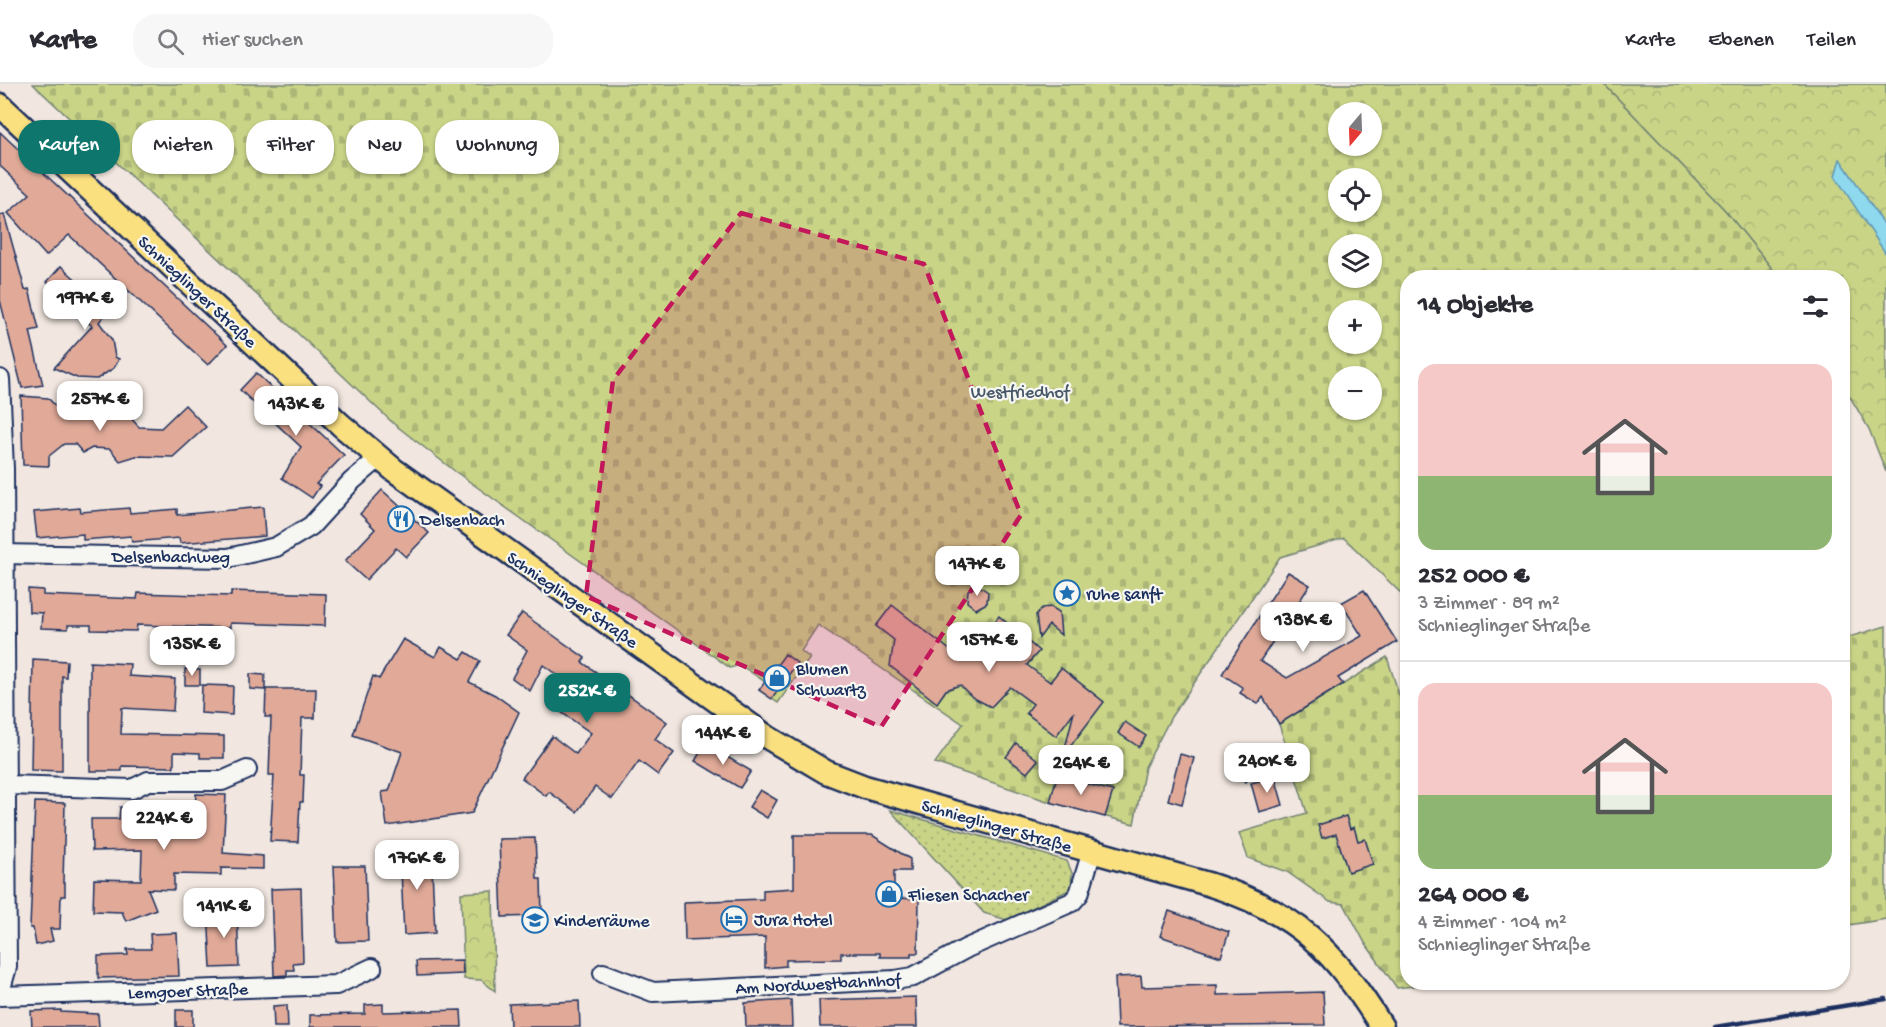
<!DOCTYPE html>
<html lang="de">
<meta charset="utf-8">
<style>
body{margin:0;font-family:"Gochi Hand",sans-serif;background:#f7f7f7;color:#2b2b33;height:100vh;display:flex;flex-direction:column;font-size:22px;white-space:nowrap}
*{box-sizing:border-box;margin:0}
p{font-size:20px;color:#7c7c81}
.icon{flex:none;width:33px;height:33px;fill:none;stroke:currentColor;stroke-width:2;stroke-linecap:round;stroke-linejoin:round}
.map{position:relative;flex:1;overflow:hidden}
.details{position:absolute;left:1400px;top:186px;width:450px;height:720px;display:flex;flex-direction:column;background:#fff;border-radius:24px;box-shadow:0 2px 4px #0004}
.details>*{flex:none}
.guide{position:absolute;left:18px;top:36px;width:570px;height:54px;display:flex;gap:12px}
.needle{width:39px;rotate:199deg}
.controls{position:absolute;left:1328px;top:18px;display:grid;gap:12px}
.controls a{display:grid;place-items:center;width:54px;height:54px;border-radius:50%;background:#fff;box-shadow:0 2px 4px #0004;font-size:30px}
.price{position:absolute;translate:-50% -51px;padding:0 14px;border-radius:12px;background:#fff;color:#222;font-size:20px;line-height:39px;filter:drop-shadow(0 2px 3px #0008)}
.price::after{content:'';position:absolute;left:50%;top:36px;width:18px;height:14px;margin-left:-9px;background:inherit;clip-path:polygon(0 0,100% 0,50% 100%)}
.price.selected{background:#0f766e;color:#fff}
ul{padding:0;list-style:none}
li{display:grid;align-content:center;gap:12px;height:318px;padding:0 18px}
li+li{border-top:2px solid #e1e1e2}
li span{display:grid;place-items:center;height:186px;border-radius:18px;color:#555}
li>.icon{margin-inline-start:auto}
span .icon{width:108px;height:108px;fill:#fffc;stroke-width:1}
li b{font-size:26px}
h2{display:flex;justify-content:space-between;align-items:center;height:72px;padding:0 18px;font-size:26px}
.pill{padding:0 21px;border-radius:24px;background:#fff;box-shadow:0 2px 4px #0004;font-size:21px;line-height:54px}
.pill.selected{background:#0f766e;color:#fff}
header{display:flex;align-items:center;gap:36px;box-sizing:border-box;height:84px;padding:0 30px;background:#fff;border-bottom:2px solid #e1e1e2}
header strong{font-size:28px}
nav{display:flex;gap:33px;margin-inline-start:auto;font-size:21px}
.search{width:420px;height:54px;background:#f7f7f7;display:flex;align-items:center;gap:15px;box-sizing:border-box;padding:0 21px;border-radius:24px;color:#7c7c81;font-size:22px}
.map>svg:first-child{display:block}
.grass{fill:url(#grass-dots);stroke:#728272;stroke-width:1.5}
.cemetery{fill:url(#cemetery-stones);stroke:#728272;stroke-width:1.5;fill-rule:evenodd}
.park{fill:url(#park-crowns);stroke:#728272;stroke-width:1.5}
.water{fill:#8ed9ee;stroke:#6095b4;stroke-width:1.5}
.building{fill:#e1aa98;stroke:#1b2f5e;stroke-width:1.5}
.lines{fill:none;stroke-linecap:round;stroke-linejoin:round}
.minor-casing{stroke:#1b2f5e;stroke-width:22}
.major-casing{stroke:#1b2f5e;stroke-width:27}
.minor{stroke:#f6f6f2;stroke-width:18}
.major{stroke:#fbe080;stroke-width:22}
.rail{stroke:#1b2f5e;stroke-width:4.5}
.marked{fill:#c2185b;fill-opacity:0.2;stroke:#c2185b;stroke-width:4.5;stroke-dasharray:12 8;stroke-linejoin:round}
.labels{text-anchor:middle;stroke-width:4.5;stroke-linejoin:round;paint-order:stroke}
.street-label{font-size:18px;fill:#1b2f5e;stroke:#f6f6f2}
.park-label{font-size:18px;fill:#465868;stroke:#f6f6f2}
.poi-label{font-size:18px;fill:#1b2f5e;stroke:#f6f6f2;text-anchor:start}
</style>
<header>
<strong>Karte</strong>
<div class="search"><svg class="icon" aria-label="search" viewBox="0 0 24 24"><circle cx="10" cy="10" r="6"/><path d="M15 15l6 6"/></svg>Hier suchen</div>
<nav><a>Karte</a><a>Ebenen</a><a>Teilen</a></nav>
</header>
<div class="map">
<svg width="1886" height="943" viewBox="0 0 1886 943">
<defs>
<pattern id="grass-dots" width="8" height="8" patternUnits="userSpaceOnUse" patternTransform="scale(1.5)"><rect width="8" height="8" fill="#c9d487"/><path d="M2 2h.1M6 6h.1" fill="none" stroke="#acb677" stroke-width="1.8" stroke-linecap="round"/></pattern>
<pattern id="cemetery-stones" width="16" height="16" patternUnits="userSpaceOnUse" patternTransform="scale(1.5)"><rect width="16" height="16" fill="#c9d487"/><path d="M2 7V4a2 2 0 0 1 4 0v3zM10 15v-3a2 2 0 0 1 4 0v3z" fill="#acb677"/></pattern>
<pattern id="park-crowns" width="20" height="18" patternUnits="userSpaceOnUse" patternTransform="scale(1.5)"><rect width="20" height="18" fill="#c9d487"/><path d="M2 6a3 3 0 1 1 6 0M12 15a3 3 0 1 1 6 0" fill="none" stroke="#acb677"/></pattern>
</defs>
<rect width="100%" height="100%" fill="#f2e7e0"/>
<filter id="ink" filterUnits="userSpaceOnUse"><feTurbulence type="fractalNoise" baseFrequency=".0167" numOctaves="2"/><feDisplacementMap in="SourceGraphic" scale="12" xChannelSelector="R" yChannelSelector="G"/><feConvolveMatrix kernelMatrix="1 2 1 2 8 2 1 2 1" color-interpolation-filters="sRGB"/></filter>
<g filter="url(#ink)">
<polygon class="grass" points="890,726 1067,777 1072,789 1071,805 1007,836 984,829"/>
<g class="cemetery">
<path d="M33 0H1604L1725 126 1779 193 1407 194V515L1344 454 1280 473 1171 633 1145 683 1134 740 1050 718 935 679 963 640 818 541 801 567 810 574 778 619 759 606 765 598 740 581 730 584 456 388 394 340ZM1338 28H1371V62H1338ZM1338 94H1371V128H1338ZM1338 160H1371V194H1338ZM1338 226H1371V260H1338ZM1338 292H1371V326H1338Z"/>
<polygon points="1886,542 1886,835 1842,842 1842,555"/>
<polygon points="1387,573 1407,635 1407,898 1437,899 1397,904 1365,859 1344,820 1330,818 1287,788 1248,774 1239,749 1307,729 1279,640"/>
</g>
<g class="park">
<polygon points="1604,0 1886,0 1886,388 1869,345 1842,299 1842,194 1779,193 1725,126"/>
<polygon points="493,807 495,907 481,896 464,895 461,809"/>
</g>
<polygon class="water" points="1840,75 1886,143 1886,170 1835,92"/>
<g class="building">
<polygon points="0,48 227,261 208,281 69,151 46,172 8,129 30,110 0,82"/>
<polygon points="4,130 25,206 29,205 39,245 30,247 43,301 22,304 0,216 0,131"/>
<polygon points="61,182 109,226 99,238 112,256 115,273 119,275 114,284 97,295 77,294 54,284 92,242 47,198"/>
<polygon points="256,289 344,371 316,400 320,402 312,414 282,394 301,363 240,306"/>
<polygon points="21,312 48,314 62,329 78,330 89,319 126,322 126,329 139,343 161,344 185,321 206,343 173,373 136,372 120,377 110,365 92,364 83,369 75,360 64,360 49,372 49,382 23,381"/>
<polygon points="382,406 429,449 406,473 396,464 366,496 345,477 375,445 360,430"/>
<polygon points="263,423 265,452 180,459 179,454 132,458 131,452 83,456 83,450 37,454 34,428 80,424 81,428 129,424 130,429 177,425 177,431"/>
<polygon points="1288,488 1310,501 1260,577 1287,594 1362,552 1341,519 1364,506 1397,558 1338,594 1343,600 1279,640 1263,613 1258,620 1240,609 1243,604 1222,590"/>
<polygon points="978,501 988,508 987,519 976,525 967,518 968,506"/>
<polygon points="28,505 43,506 43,511 137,515 138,509 231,512 231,507 326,510 325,542 230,539 230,544 137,541 136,547 91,546 91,541 68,541 68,545 41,544 42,529 29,528"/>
<polygon points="892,521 964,577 999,532 1039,567 1027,581 1050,598 1061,584 1104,618 1063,672 1074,628 1056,652 1026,629 1033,620 1010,603 991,623 972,613 960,601 946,606 937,619 890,582 894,556 876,542"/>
<polygon points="1051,523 1059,528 1061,551 1049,541 1039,554 1036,531 1042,524"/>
<polygon points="522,529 585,574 582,578 667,638 655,655 674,669 658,691 639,677 612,715 595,703 577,728 549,708 546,712 522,694 552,652 576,670 591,649 561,628 577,605 543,581 530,607 512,594 527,566 506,551"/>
<polygon points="403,555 435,573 441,563 461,575 466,568 480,577 469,598 495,611 519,628 472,729 387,742 382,708 389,707 402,668 353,651 373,592 379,595"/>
<polygon points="785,570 797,579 772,615 759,606"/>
<polygon points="33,575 67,577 66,593 62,592 62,687 31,686"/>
<polygon points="90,578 130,580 129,592 175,595 173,627 122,624 121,650 224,652 224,674 200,674 200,669 174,668 174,683 122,682 122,687 90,687"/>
<polygon points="185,585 200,586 200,601 185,601"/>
<polygon points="250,590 265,591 265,606 250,605"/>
<polygon points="202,601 233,602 232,631 201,629"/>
<polygon points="266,605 316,605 315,634 302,634 300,691 304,691 303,718 300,718 298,758 270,757 274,691 269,691 271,633 265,633"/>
<polygon points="1125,638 1146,652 1139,663 1118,649"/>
<polygon points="1016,659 1038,676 1027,689 1006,673"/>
<polygon points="705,660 751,687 740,704 695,677"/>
<polygon points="1180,670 1194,674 1182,720 1168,716"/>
<polygon points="1241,675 1255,684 1246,698 1233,690"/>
<polygon points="1057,692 1113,707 1105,733 1050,718"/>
<polygon points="1275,693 1283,721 1259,728 1251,699"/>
<polygon points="760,706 777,716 767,734 749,723"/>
<polygon points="196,710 226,711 223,769 263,772 263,785 221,784 221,791 174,790 174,806 148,805 156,825 126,837 122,828 93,827 94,795 141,796 142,766 92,767 91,735 119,735 120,723 195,724"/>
<polygon points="35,718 65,719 63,799 65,799 65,812 61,812 60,845 50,845 53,857 36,861 33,844 30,844"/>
<polygon points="1346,732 1350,745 1354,743 1358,757 1365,755 1373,780 1348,788 1336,750 1322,754 1318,741"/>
<polygon points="794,751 872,751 910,775 910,787 894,787 894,814 919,815 918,869 911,869 911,873 880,873 880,869 841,869 841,875 786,876 786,882 765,884 765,853 685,856 684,818 763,815 763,806 794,804"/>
<polygon points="535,754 537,795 541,795 542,832 502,833 499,755"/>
<polygon points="431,763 435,849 404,851 400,764"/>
<polygon points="334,782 365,782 368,857 337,858"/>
<polygon points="301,804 303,878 293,879 294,886 287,886 287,891 274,892 271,805"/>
<polygon points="237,825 239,883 211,884 208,827"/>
<polygon points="1169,827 1229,848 1221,873 1160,852"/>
<polygon points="177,849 179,892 98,894 98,872 128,871 127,865 151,865 150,850"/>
<polygon points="462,876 463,890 417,892 416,877"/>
<polygon points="1141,892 1142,903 1217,901 1217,911 1323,908 1325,941 1117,943 1115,893"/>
<polygon points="916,913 917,943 820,943 819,916"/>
<polygon points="791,916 792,943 746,943 745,919"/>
<polygon points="579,917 580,943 510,943 509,920"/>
<polygon points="383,920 383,928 461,926 462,943 310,943 310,931 365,930 365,921"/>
<polygon points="287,921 288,943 274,943 273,922"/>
<polygon points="61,926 61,928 98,930 99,943 32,943 31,927"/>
<rect x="176" y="926" width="17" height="17"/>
</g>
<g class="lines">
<g class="minor-casing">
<g id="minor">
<polyline points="0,295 4,385 7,883 0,908"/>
<polyline points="0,470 228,474 276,463 311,442 352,397 379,374"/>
<polyline points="8,701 132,705 148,697 222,697 247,686"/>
<polyline points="603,889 653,908 895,896 913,893 967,864 1072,818 1079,810 1092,767"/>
<polyline points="0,912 336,901 372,884"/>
</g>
</g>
<g class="major-casing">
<path id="major" d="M0 21 341 341 394 386 767 653 826 688 865 703 1208 800C1297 828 1333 865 1382 943"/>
</g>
<use href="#minor" class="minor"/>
<use href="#major" class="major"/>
<polyline class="rail" points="1715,943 1886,915"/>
</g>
</g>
<path class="marked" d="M741 129 924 180 1021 431 881 643 586 512 613 296Z"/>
<defs>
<g id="restaurant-ring" transform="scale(1.35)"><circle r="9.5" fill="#f6f6f2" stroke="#1f6fb2" stroke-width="1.5"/><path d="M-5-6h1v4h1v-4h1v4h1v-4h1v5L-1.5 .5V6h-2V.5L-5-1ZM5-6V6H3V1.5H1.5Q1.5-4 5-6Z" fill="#1f6fb2"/></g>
<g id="sight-ring" transform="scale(1.35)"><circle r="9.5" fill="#f6f6f2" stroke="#1f6fb2" stroke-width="1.5"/><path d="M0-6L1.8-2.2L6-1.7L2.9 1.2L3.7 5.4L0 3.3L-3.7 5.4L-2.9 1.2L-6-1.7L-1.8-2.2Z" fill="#1f6fb2"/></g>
<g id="shop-ring" transform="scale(1.35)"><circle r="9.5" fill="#f6f6f2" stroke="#1f6fb2" stroke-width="1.5"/><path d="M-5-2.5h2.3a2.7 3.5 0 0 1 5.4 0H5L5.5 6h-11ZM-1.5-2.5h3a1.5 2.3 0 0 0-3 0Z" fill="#1f6fb2"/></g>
<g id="hotel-ring" transform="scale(1.35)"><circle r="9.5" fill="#f6f6f2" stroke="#1f6fb2" stroke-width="1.5"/><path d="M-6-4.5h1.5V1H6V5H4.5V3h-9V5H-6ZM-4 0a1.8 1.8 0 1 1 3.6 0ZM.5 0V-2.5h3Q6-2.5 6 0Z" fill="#1f6fb2"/></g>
<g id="school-ring" transform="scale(1.35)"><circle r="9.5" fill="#f6f6f2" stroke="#1f6fb2" stroke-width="1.5"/><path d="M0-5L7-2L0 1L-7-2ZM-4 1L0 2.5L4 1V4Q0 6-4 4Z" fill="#1f6fb2"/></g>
</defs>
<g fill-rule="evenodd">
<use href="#restaurant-ring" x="401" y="435"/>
<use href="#sight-ring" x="1067" y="509"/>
<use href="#shop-ring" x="777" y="594"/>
<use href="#shop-ring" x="889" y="810"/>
<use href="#hotel-ring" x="734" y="835"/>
<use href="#school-ring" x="535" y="836"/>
</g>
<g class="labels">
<g class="street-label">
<text transform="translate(198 207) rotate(43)" y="6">Schnieglinger Straße</text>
<text x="171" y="478">Delsenbachweg</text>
<text transform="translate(573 515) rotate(35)" y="6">Schnieglinger Straße</text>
<text transform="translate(997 741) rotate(16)" y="6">Schnieglinger Straße</text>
<text transform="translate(818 899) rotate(-3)" y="6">Am Nordwestbahnhof</text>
<text transform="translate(188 906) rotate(-2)" y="6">Lemgoer Straße</text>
</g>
<g class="park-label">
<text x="1020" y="313">Westfriedhof</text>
</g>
<g class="poi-label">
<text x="420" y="441">Delsenbach</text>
<text x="1086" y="515">ruhe sanft</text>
<text x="796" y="590">Blumen<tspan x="796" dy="21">Schwartz</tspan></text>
<text x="908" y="816">Fliesen Schacher</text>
<text x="754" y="841">Jura Hotel</text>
<text x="554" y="842">Kinderräume</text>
</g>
</g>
</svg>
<div class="controls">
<a><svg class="needle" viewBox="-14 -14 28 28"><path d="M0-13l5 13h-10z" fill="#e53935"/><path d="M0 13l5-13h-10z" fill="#7c7c81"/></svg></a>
<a><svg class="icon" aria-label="locate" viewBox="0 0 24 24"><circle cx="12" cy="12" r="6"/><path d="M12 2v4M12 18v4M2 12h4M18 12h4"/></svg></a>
<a><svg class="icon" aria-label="layers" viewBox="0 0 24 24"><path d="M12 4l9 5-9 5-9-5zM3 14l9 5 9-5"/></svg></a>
<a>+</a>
<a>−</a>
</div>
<b class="price" style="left:85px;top:247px">197K €</b>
<b class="price" style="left:100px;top:348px">257K €</b>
<b class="price" style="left:296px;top:353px">143K €</b>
<b class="price" style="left:977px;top:513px">147K €</b>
<b class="price" style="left:1303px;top:569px">138K €</b>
<b class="price" style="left:989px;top:589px">157K €</b>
<b class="price" style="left:192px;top:593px">135K €</b>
<b class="price selected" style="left:587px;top:640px">252K €</b>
<b class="price" style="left:723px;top:682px">144K €</b>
<b class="price" style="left:1267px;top:710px">240K €</b>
<b class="price" style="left:1081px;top:712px">264K €</b>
<b class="price" style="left:164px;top:767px">224K €</b>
<b class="price" style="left:417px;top:807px">176K €</b>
<b class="price" style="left:224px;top:855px">141K €</b>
<div class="guide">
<a class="pill selected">Kaufen</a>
<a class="pill">Mieten</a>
<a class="pill">Filter</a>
<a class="pill">Neu</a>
<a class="pill">Wohnung</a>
</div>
<section class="details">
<h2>14 Objekte<svg class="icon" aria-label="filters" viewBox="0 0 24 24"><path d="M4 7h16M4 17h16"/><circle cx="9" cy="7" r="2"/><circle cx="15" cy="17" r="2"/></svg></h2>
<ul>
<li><span style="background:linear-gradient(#f6c9c9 60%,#8fb573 0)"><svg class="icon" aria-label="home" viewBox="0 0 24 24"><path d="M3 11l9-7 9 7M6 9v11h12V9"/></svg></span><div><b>252 000 €</b><p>3 Zimmer · 89 m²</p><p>Schnieglinger Straße</p></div></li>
<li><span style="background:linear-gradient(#f6c9c9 60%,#8fb573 0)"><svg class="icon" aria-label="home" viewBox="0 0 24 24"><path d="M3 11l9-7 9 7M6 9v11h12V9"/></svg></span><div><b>264 000 €</b><p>4 Zimmer · 104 m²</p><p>Schnieglinger Straße</p></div></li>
</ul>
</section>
</div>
